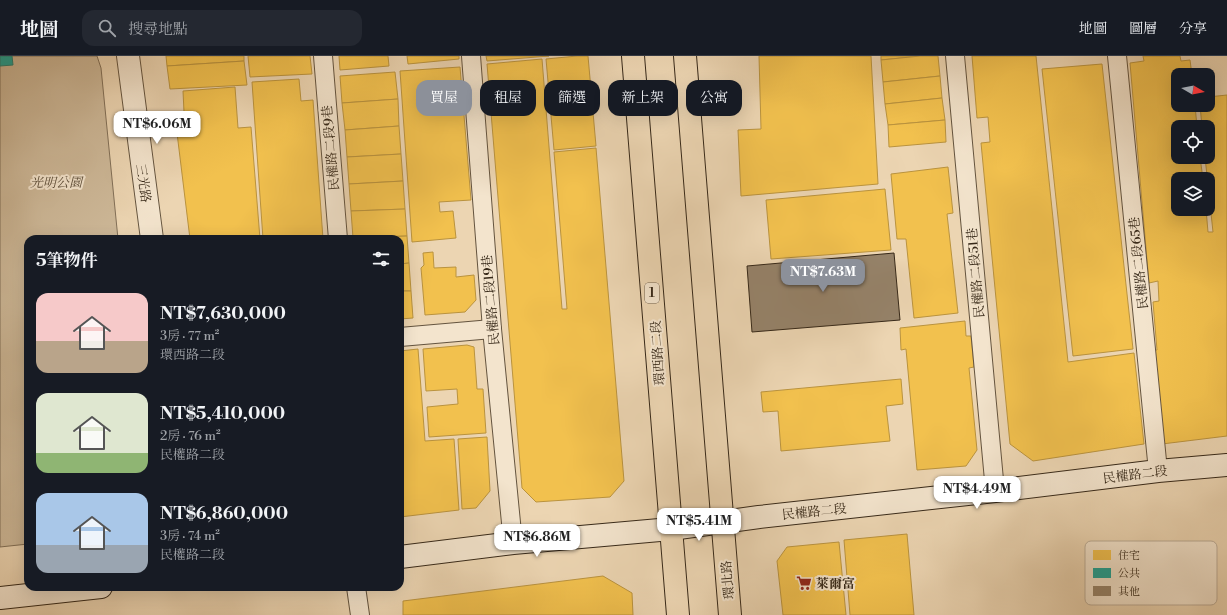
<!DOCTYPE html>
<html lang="zh-TW">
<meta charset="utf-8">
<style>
body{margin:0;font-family:"Libre Bodoni","Noto Serif TC",serif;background:#242831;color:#f1f3f6;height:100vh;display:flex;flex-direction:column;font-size:15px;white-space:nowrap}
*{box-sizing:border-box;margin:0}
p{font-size:13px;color:#9ea1a6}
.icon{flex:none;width:22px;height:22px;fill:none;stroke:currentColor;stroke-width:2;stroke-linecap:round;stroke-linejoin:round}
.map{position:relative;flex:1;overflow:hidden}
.details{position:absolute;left:24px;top:179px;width:380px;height:356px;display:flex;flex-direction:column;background:#171b24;border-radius:12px;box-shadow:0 4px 16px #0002}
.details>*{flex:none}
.banner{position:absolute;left:416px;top:24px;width:380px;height:36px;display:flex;gap:8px}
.needle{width:26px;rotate:99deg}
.controls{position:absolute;left:1171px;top:12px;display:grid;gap:8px}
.controls a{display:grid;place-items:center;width:44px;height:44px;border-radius:8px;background:#171b24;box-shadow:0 4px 16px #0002;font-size:20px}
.price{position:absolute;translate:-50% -34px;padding:0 9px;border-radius:8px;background:#fff;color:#222;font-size:13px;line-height:26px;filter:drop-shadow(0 1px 2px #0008)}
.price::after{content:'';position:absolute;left:50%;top:24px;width:12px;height:9px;margin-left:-6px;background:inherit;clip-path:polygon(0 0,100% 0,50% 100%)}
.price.active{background:#8c9099;color:#fff}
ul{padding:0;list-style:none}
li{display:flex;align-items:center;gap:12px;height:100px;padding:0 12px}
li span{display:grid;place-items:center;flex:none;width:112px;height:80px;border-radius:12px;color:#555}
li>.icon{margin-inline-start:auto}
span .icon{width:48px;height:48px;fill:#fffc;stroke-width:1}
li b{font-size:17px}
h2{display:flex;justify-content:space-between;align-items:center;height:48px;padding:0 12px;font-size:17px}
.pill{padding:0 14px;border-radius:12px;background:#171b24;box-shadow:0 4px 16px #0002;font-size:14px;line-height:36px}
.pill.active{background:#8c9099;color:#fff}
header{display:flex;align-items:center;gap:24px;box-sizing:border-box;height:56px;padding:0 20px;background:#171b24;border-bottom:1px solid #363941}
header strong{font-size:19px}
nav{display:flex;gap:22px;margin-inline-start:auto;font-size:14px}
.search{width:280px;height:36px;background:#242831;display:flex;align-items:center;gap:10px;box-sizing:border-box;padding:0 14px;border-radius:12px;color:#9ea1a6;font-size:15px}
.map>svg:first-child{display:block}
.green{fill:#cdb898;stroke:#827058}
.homes{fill:#f2c14e;stroke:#ba933e}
.public{fill:#17a398;stroke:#217e72}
.building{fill:#958269;stroke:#372919}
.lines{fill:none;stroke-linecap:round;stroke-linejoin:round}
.lane-casing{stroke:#64543f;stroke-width:20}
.street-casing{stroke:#64543f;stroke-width:24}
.secondary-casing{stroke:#372919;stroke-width:24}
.primary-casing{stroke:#372919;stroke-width:24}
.lane{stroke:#f3e4cd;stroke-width:18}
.street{stroke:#f3e4cd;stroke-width:22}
.secondary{stroke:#f3e4cd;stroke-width:22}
.primary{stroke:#ecd5b2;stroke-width:22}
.labels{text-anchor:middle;stroke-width:4;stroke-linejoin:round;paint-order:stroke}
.shield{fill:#f3e4cd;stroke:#6f614f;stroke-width:1}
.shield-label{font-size:12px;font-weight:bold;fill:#372919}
.street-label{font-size:13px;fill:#372919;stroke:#f3e4cd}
.park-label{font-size:13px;font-style:italic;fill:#5c4d39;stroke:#f3e4cd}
.poi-label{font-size:13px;font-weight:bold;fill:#372919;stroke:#f3e4cd;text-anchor:start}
.key{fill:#f3e4cd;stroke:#bbac97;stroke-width:1}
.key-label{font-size:11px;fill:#372919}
</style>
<header>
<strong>地圖</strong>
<div class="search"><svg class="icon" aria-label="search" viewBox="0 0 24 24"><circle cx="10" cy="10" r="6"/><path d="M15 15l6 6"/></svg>搜尋地點</div>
<nav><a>地圖</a><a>圖層</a><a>分享</a></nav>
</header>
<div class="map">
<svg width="1227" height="559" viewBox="0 0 1227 559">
<rect width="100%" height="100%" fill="#ecd5b2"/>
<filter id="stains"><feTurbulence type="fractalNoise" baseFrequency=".005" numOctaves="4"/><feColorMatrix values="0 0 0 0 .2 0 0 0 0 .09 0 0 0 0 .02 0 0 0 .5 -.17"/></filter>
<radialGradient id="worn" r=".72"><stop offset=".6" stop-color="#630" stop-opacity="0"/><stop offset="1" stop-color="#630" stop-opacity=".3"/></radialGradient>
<polygon class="green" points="0,0 97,0 101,12 118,183 28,183 28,488 0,491"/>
<g class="homes">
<polygon points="166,0 244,0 244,5 167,10"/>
<polygon points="248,0 310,0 312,18 250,21"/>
<polygon points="339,0 388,0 389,10 340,14"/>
<polygon points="407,0 459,0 459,3 408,8"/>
<polygon points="486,0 549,0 487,5"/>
<polygon points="577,0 588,0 596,90 554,94 546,3"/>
<polygon points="759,0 871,0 878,128 741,140 738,74 761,73"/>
<polygon points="881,0 920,0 881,4"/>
<polygon points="920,0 938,0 940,20 883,26 881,4"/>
<polygon points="972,0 1036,0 1068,306 1134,297 1144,388 1033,405 1010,388 981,87 990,86 988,61 977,62"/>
<polygon points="1143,0 1180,0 1181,5 1190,4 1192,19 1178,19 1178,49 1195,49 1197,71 1178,71 1178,101 1200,101 1203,123 1178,123 1178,153 1206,153 1208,176 1213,176 1205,101 1208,101 1208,71 1202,71 1200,49 1208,49 1208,41 1227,39 1227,380 1162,388 1153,294 1157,294 1153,246 1159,245 1158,225 1149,227 1130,7 1144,5"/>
<polygon points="542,3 562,253 567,253 554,96 596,92 624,425 610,441 536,446 522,432 487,8"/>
<polygon points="244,5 247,29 170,33 167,10"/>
<polygon points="1102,8 1133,293 1073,300 1042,13"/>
<polygon points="460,11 471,144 439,146 440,156 453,155 456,182 412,186 400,15"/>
<polygon points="395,16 398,43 342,47 340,20"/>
<polygon points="940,20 942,42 885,48 883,26"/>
<polygon points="299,23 301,45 313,44 323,183 263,183 252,26"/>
<polygon points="235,31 238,72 251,71 260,183 190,183 177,77 185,77 183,35"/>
<polygon points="942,42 945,64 888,69 885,48"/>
<polygon points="398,43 399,70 345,74 342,47"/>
<polygon points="945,64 946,86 889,91 888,69"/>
<polygon points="399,70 401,98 347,101 345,74"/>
<polygon points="401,98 403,125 349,128 347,101"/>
<polygon points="948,111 953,157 947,158 958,257 914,262 906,183 897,183 891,118"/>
<polygon points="403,125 405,153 351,155 349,128"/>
<polygon points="885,133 891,194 771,203 766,144"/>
<polygon points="405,153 407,180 353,182 351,155"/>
<polygon points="407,180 409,207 400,208 400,183 353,182"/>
<polygon points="433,196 434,212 456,211 456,221 474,219 476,244 465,256 425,259 421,212 424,209 423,197"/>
<polygon points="409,207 411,235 400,235 400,208"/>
<polygon points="400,235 411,235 413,262 400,263"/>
<polygon points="965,265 966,280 971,280 974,311 969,312 977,394 966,410 917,414 906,293 901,294 900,272"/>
<polygon points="467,289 474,291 477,333 483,333 486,377 429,381 427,351 458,348 457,333 426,335 423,293"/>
<polygon points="418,293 425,385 454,383 459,454 400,461 400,295"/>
<polygon points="901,323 903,348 886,350 890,385 781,395 778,355 763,356 761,336"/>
<polygon points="487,381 490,435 476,452 462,453 458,383"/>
<polygon points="907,478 914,559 850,559 844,484"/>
<polygon points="839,486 846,559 783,559 777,505 787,491"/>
<polygon points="603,520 632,537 633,559 403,559 403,545"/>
</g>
<polygon class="public" points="0,0 12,0 13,9 0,10"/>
<polygon class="building" points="894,197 900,264 752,276 747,210"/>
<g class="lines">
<g class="lane-casing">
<g id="lane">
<polyline points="323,0 338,183"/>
<polyline points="471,0 492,273 513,487"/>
<polyline points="955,0 995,435"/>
<polyline points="1117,0 1158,415"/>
<polyline points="400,281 492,273"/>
<polyline points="356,531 360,559"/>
</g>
</g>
<g class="street-casing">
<polyline id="street" points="128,0 152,183"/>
</g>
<g class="secondary-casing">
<g id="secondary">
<polyline points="400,501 513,487 671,473 759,461 995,435 1158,415 1227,409"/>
<polyline points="0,542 101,531"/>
</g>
</g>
<g class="primary-casing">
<g id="primary">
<polyline points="633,0 678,559"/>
<polyline points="685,0 730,559"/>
</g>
</g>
<use href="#lane" class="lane"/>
<use href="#street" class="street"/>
<use href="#secondary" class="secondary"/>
<use href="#primary" class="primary"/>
</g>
<defs>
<g id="supermarket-bare" transform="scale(1.2)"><path d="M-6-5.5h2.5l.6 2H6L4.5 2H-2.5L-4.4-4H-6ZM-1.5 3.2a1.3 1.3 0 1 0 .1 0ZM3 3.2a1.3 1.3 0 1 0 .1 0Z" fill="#8f2418" stroke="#f3e4cd" stroke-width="2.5" paint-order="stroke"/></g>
</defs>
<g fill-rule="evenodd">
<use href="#supermarket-bare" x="804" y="527"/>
</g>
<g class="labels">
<rect class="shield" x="645" y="227" width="14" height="20" rx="3"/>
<g class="shield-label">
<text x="652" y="241">1</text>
</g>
<g class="street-label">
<text transform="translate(330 92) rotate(-95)" y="5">民權路二段9巷</text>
<text transform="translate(144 127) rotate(82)" y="5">三光路</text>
<text transform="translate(1138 207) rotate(-96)" y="5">民權路二段65巷</text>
<text transform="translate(975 217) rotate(-95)" y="5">民權路二段51巷</text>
<text transform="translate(490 244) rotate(-95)" y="5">民權路二段19巷</text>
<text transform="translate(657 297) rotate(-94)" y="5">環西路二段</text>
<text transform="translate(1135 418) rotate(-7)" y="5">民權路二段</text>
<text transform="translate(814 455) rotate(-6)" y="5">民權路二段</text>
<text transform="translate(727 524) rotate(-95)" y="5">環北路</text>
</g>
<g class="park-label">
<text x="56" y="131">光明公園</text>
</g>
<g class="poi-label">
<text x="816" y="532">萊爾富</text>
</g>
</g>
<rect x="1085" y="485" width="132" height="64" rx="6" class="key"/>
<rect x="1093" y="494" width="18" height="10" fill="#f2c14e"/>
<rect x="1093" y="512" width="18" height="10" fill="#17a398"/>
<rect x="1093" y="530" width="18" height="10" fill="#958269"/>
<g class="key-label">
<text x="1118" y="503">住宅</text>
<text x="1118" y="521">公共</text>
<text x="1118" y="539">其他</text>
</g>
<rect width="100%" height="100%" filter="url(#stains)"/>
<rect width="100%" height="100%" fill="url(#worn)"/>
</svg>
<div class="controls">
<a><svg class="needle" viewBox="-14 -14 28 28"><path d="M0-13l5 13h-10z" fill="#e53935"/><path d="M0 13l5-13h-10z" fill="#9ea1a6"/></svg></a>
<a><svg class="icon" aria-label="locate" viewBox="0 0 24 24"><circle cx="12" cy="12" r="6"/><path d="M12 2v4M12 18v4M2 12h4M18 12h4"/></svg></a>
<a><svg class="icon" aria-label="layers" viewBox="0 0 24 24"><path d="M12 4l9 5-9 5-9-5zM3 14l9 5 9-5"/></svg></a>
</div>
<b class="price" style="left:157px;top:89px">NT$6.06M</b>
<b class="price active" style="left:823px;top:237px">NT$7.63M</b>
<b class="price" style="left:977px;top:454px">NT$4.49M</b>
<b class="price" style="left:699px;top:486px">NT$5.41M</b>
<b class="price" style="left:537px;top:502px">NT$6.86M</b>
<div class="banner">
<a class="pill active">買屋</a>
<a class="pill">租屋</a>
<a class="pill">篩選</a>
<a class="pill">新上架</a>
<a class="pill">公寓</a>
</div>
<section class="details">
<h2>5筆物件<svg class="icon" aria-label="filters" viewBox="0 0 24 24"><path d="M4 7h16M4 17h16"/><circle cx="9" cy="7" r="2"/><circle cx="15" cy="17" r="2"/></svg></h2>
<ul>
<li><span style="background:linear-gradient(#f6c9c9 60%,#b9a48a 0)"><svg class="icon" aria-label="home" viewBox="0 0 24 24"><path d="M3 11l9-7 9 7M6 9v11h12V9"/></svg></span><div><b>NT$7,630,000</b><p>3房 · 77 m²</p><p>環西路二段</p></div></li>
<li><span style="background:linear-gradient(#dfe7d0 75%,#8fb573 0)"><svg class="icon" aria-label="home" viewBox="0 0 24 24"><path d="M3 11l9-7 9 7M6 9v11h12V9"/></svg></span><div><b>NT$5,410,000</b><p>2房 · 76 m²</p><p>民權路二段</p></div></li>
<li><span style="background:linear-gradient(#a9c7e8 65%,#9aa5b1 0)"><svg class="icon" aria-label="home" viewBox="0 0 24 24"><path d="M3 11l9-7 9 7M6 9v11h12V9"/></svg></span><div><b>NT$6,860,000</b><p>3房 · 74 m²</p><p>民權路二段</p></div></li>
</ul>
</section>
</div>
